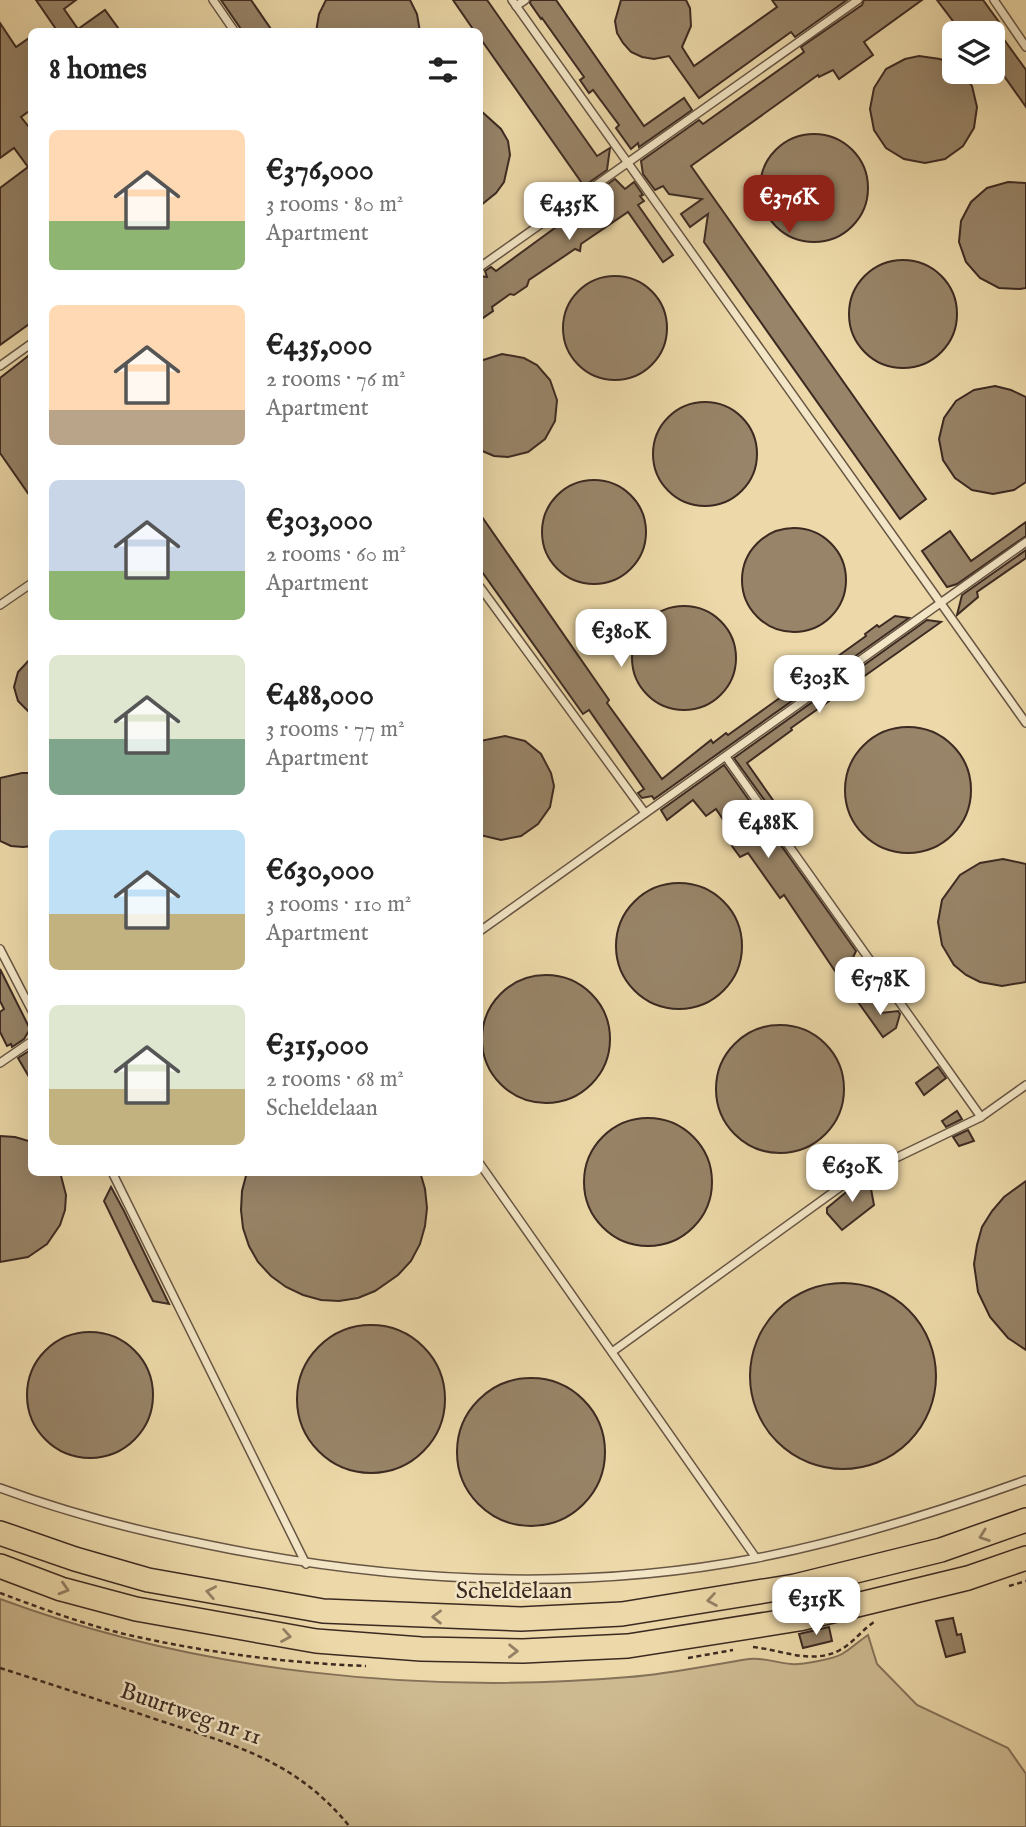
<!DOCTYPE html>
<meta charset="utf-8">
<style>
body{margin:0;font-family:"IM FELL English",serif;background:#f6f6f6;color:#222;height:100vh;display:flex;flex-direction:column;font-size:26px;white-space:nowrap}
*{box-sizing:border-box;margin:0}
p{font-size:23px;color:#767676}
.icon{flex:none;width:38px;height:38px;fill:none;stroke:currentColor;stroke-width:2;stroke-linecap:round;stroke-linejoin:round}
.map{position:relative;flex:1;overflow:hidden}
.details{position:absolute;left:28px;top:28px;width:455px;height:1148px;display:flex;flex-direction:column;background:#fff;border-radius:10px;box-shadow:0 7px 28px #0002}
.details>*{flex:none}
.buttons{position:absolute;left:942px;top:21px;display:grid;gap:14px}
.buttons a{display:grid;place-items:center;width:63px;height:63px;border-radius:10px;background:#fff;box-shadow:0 7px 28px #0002;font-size:35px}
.price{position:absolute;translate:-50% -60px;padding:0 16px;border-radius:14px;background:#fff;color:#222;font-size:23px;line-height:46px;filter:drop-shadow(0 2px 4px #0008)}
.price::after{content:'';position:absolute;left:50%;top:42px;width:21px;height:16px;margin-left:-10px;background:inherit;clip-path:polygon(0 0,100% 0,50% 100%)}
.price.current{background:#8f2418;color:#fff}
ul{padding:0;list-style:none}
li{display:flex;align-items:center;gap:21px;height:175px;padding:0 21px}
li span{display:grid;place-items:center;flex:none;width:196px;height:140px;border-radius:10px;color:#555}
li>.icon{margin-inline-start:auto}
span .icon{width:84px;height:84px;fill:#fffc;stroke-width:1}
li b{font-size:30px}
h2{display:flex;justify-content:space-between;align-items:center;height:84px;padding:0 21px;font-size:30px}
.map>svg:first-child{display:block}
.green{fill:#ceba91;stroke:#85725a;stroke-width:2}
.building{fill:#988468;stroke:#3c2a22;stroke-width:2}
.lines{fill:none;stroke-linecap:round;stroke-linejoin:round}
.lane-casing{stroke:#685644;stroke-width:10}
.primary-casing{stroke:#3c2a22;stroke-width:26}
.path{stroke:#3c2a22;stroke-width:2.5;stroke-dasharray:5 3.5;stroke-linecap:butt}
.lane{stroke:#f3e6c6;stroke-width:7}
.primary{stroke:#ecd8a8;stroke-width:23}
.oneway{stroke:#948165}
.labels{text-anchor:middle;stroke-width:5;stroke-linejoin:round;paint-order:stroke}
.street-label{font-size:24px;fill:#3c2a22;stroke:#f3e6c6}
</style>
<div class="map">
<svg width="1026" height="1827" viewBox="0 0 1026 1827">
<rect width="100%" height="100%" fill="#ecd8a8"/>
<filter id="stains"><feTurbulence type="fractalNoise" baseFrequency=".00286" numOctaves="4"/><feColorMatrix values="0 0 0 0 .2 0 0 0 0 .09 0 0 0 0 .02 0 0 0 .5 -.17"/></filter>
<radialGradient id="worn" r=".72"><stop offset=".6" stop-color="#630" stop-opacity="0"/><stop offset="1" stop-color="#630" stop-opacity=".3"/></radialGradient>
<path class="green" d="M0 1599C197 1672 420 1695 629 1677 669 1674 710 1665 749 1659 763 1657 777 1663 791 1664 801 1665 834 1659 842 1654 851 1649 859 1641 868 1635L877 1664 917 1705 1008 1748 1026 1774V1827H0Z"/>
<g class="building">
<polygon points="36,0 76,0 64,9 78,29 105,10 121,32 58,32"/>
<polygon points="221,0 251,0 273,32 243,32"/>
<polygon points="326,0 410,0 417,14 420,32 316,32 319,14"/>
<polygon points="453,0 487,0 597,156 610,148 607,170 584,186 480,38 480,32 475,32"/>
<polygon points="531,0 556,0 644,126 684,98 692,110 639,147 638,143 631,149 616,128 619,125 593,90 589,93 580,80 584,77 542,18 541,19 530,3"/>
<polygon points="621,0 686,0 690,8 691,26 682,47 694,66 777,7 772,0 847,0 795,37 791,32 699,98 669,56 654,59 642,57 631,52 623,43 617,33 615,21"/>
<polygon points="864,0 922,0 864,42 873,55 839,79 833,70 819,77 818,75 691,166 926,499 900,519 704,242 708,214 690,227 681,214 702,199 669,194 663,186 655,190 643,174 641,161 699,120 703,124 804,52 801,47 862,5"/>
<polygon points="937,0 983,0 999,22 995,27 1026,70 1026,107 992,59 992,33 962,33"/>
<polygon points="0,23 16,47 32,36 32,109 21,117 32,131 32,322 0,345 0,188 28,167 14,148 0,158"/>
<polygon points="919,56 940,59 954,65 954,72 961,72 972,86 977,107 974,128 963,146 945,159 925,163 904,159 886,148 874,130 870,109 874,88 886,69 905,59"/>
<polygon points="480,110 501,129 508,141 510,155 504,182 496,193 480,206"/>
<circle cx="814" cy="188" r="54"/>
<polygon points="615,179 625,189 634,182 643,195 640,196 644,201 638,205 673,255 663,262 628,212 581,244 580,251 575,249 529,280 527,286 514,295 510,294 492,307 493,311 480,320 480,276 487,277 485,271 491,267 496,271 593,200 591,196"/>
<polygon points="1008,182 1026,183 1026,288 1020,289 999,288 980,278 966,262 959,242 961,221 971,202 987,188"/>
<circle cx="903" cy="314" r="54"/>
<circle cx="615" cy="328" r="52"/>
<polygon points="32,353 32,499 0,453 0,378"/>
<polygon points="502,354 524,358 537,365 550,380 557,400 555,421 545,439 528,452 508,457 494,456 480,450 480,361"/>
<polygon points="995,386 1011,390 1026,397 1026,482 1014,490 993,494 972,490 955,478 943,460 939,439 944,418 956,401 974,390"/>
<circle cx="705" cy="454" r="52"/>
<circle cx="594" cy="532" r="52"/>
<polygon points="480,514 609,700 607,703 662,779 711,740 713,743 726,733 728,735 866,636 865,634 877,625 879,627 895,616 909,618 654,799 652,796 642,798 638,793 644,789 589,710 583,714 480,569"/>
<polygon points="1026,522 1026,536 957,584 947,587 922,551 950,531 971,561"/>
<circle cx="794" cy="580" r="52"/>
<polygon points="1026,550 1026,558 977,592 978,597 957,615 962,595"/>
<circle cx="684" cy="658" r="52"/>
<polygon points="927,620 941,622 791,728 792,730 747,763 796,833 791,837 734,758"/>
<polygon points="32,657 32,715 18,701 14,687 18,672"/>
<circle cx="908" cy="790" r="63"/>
<polygon points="505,736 525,741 541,754 551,773 554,786 550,807 538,824 521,836 501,840 480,835 480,741"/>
<polygon points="724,765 856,951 850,964 837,974 784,895 780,898 748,853 740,857 732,846 738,842 716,809 706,816 693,800 667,820 661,810"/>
<polygon points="22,773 32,773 32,846 23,847 11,846 0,841 0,778"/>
<polygon points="1003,859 1026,864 1026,982 1002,986 980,982 966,975 954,965 942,945 938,922 942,900 960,875 980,863"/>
<circle cx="679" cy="946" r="63"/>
<polygon points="0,969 30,1029 24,1039 12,1047 11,1044 7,1046 0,1032 0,1012 4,1009 0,1001"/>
<circle cx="546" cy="1039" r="64"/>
<polygon points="868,995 881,1013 898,1011 900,1014 896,1028 883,1037 858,1002"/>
<circle cx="780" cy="1089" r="64"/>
<polygon points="32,1049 32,1082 18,1058"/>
<polygon points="938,1067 946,1078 924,1095 916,1083"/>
<polygon points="957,1111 962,1119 946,1127 942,1121"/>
<circle cx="648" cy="1182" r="64"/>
<polygon points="968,1130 974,1141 959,1146 953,1137"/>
<polygon points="0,1136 15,1137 32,1142 32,1172 60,1172 66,1195 65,1210 60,1225 47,1244 28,1257 0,1262"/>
<polygon points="247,1172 420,1172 425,1189 427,1208 425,1226 420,1244 411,1261 398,1275 375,1291 358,1298 339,1301 321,1300 303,1295 286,1287 271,1276 258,1262 249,1246 243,1228 241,1210 242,1191"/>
<polygon points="869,1178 874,1205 842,1230 827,1213 827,1208 856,1184"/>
<polygon points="1026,1181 1026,1350 1008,1338 990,1317 978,1292 974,1264 977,1245 982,1227 992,1211 1004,1197"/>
<polygon points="111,1187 124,1211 169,1304 153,1301 132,1259 104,1201"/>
<circle cx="843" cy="1376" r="93"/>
<circle cx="371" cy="1399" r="74"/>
<circle cx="90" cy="1395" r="63"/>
<circle cx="531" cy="1452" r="74"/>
<polygon points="953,1618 957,1635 961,1634 965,1652 946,1657 936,1621"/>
<polygon points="829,1627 832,1641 803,1648 799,1634"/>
</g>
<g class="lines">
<g class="lane-casing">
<g id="lane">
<polyline points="213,0 235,32"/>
<polyline points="512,0 1026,723"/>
<polyline points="994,0 1026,47"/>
<polyline points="516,6 525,0"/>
<polyline points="480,267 858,0"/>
<polyline points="0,366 32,343"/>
<polyline points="480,587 645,813"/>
<polyline points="0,605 32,583"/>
<polyline points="726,757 981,1117"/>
<polyline points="480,931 1026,542"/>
<polyline points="0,949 32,1011"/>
<polyline points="0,1063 32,1041"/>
<polyline points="480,1164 756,1558"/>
<polyline points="112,1172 306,1564"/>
<polyline points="612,1352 850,1180 981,1117 1026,1085"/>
<path d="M0 1488C68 1513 138 1531 209 1545 389 1582 575 1593 757 1558 849 1540 938 1512 1026 1480"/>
</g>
</g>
<g class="primary-casing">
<g id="primary">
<polyline points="0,1533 75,1559 148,1580 323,1611 521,1619 622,1614 795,1586 941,1550 1026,1520"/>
<polyline points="0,1566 61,1589 136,1609 316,1641 421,1649 523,1651 628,1646 799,1619 968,1578 1026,1558"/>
</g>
</g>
<g class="path">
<polyline points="1009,1586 1026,1581"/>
<path d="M0 1593C43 1609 88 1626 133 1636 210 1653 287 1663 366 1666"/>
<path d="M753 1647C782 1650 812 1665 840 1650 853 1643 862 1630 874 1622"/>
<polyline points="688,1658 733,1650"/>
<path d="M0 1668C51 1684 102 1701 152 1718 232 1745 294 1758 350 1827"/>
</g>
<use href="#lane" class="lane"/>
<use href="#primary" class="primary"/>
</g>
<defs><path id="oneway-chevron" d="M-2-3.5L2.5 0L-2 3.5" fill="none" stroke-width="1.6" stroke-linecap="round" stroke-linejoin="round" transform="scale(1.75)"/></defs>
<g class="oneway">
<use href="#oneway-chevron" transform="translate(984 1536) rotate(160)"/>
<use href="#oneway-chevron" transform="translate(64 1589) rotate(17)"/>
<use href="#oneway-chevron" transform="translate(211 1592) rotate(-169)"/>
<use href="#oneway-chevron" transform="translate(712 1600) rotate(171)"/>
<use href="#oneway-chevron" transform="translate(437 1617) rotate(-179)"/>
<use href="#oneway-chevron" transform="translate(286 1636) rotate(10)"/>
<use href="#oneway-chevron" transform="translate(513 1651) rotate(1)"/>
</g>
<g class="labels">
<g class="street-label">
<text x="514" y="1598">Scheldelaan</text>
<text transform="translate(191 1713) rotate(19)" y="8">Buurtweg nr 11</text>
</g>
</g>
<rect width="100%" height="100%" filter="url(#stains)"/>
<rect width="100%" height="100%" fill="url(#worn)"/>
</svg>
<div class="buttons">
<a><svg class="icon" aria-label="layers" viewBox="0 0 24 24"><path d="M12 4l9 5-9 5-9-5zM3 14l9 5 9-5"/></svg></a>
</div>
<b class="price current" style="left:789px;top:235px">€376K</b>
<b class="price" style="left:569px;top:242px">€435K</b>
<b class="price" style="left:621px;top:669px">€380K</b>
<b class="price" style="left:819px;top:715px">€303K</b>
<b class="price" style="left:768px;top:860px">€488K</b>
<b class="price" style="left:880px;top:1017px">€578K</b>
<b class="price" style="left:852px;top:1204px">€630K</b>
<b class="price" style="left:816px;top:1637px">€315K</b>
<section class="details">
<h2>8 homes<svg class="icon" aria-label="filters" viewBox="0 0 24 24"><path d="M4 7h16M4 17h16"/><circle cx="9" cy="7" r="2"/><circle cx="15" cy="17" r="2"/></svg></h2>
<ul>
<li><span style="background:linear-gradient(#ffd9b3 65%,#8fb573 0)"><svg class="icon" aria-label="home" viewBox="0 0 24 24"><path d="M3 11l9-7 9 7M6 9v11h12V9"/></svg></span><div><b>€376,000</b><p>3 rooms · 80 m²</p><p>Apartment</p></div></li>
<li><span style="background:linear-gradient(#ffd9b3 75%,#b9a48a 0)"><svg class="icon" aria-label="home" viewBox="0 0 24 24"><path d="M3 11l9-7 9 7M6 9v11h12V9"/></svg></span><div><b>€435,000</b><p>2 rooms · 76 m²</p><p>Apartment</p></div></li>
<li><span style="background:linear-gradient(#c9d6e8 65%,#8fb573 0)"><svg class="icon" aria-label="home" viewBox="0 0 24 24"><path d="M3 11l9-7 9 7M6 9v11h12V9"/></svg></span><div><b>€303,000</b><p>2 rooms · 60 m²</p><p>Apartment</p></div></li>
<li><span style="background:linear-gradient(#dfe7d0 60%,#7fa58c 0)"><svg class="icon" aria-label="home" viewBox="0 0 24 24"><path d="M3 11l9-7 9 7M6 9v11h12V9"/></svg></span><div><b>€488,000</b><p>3 rooms · 77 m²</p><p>Apartment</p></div></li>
<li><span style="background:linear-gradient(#bfe0f5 60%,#c2b280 0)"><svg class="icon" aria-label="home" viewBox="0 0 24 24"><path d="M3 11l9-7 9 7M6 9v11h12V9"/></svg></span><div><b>€630,000</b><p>3 rooms · 110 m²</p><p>Apartment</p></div></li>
<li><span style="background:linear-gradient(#dfe7d0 60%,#c2b280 0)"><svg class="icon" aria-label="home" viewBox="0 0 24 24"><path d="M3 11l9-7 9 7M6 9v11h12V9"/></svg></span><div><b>€315,000</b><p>2 rooms · 68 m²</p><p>Scheldelaan</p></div></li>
</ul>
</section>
</div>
